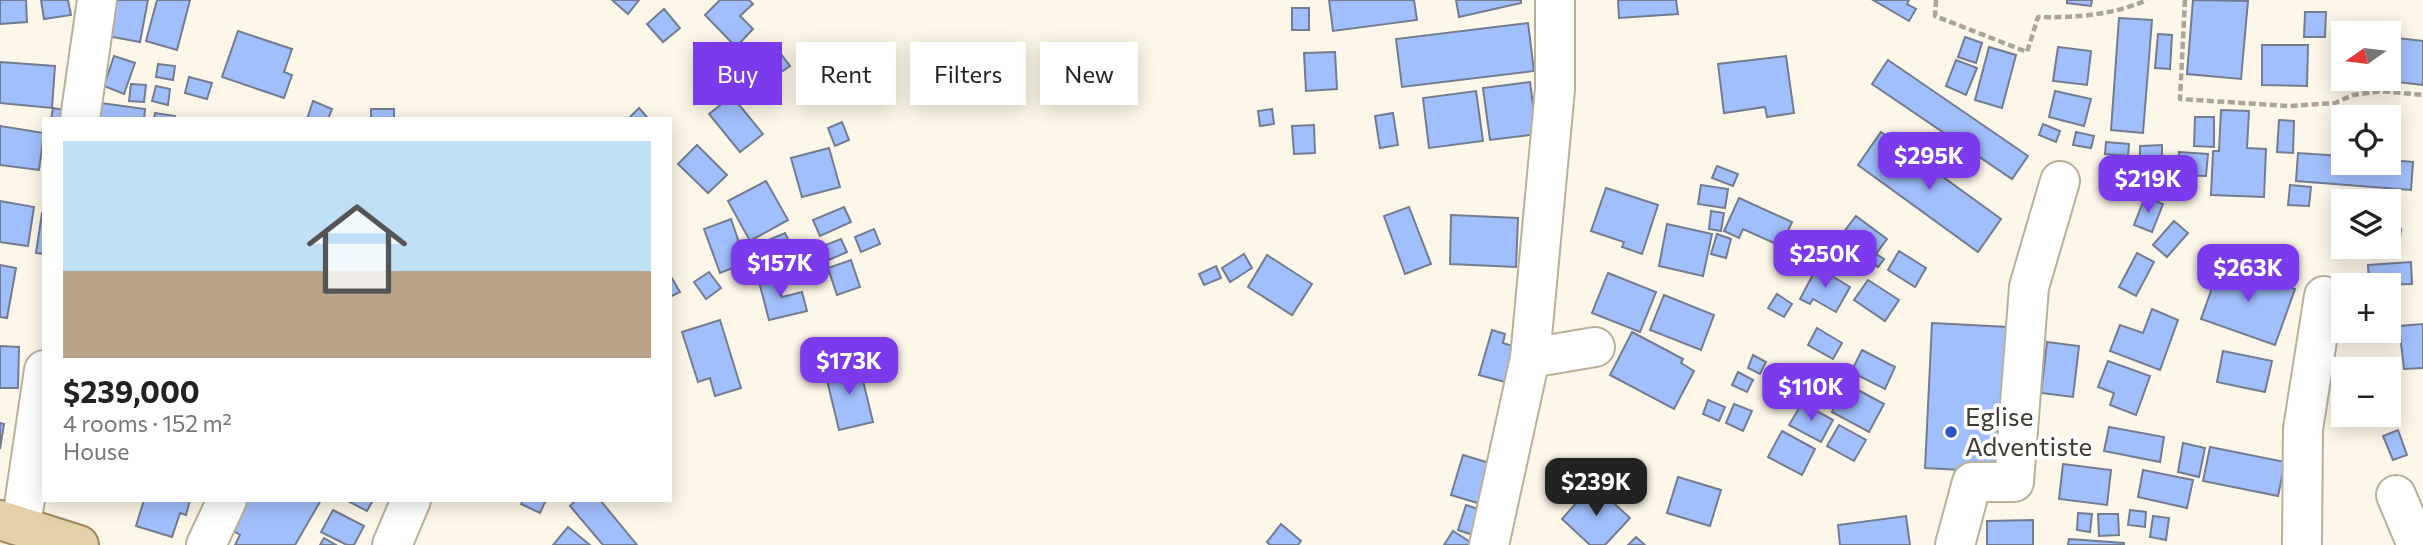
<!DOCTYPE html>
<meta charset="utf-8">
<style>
body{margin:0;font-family:Commissioner,sans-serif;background:#f6f6f6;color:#222;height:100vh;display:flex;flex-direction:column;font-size:26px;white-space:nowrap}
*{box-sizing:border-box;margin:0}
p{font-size:23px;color:#767676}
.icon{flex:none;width:38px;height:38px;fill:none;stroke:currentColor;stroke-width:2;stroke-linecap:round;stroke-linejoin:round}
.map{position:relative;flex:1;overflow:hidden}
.panel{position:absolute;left:42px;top:117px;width:630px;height:385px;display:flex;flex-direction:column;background:#fff;border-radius:0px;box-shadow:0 4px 18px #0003}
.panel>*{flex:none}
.top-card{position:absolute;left:693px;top:42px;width:665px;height:63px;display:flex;gap:14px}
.needle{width:46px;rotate:256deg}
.controls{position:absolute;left:2331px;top:21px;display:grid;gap:14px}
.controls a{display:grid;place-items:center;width:70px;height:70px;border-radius:0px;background:#fff;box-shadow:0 4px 18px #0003;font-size:35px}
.price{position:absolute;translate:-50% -60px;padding:0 16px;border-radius:14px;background:#7c3aed;color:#fff;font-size:23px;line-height:46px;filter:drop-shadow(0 2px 4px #0008)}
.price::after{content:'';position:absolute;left:50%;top:42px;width:21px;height:16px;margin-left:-10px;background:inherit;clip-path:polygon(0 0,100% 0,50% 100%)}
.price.current{background:#222;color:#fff}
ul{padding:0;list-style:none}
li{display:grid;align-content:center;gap:14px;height:371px;padding:0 21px}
li span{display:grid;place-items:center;height:217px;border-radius:0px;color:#555}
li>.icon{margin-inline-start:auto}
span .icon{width:126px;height:126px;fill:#fffc;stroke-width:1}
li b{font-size:30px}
.pill{padding:0 24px;border-radius:0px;background:#fff;box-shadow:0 4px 18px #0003;font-size:24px;line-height:63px}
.pill.current{background:#7c3aed;color:#fff}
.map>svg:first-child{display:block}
.building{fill:#a2bffd;stroke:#737c90;stroke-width:2}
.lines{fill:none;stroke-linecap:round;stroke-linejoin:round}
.minor-casing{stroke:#bab09a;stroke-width:42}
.major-casing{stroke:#9d885a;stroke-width:42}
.path{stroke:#aaa599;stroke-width:4.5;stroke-dasharray:7 3.5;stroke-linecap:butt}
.minor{stroke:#fff;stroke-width:38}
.major{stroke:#e2d1a9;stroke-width:38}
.poi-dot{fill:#2c55c4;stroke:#fff;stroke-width:2.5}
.labels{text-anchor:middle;stroke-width:7;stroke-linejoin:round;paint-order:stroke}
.poi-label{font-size:26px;fill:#3f3b32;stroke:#fff;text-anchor:start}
</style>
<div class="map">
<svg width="2423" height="545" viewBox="0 0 2423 545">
<rect width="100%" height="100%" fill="#fdf7e9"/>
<g class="building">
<polygon points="0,0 26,0 27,22 0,24"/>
<polygon points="41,0 68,0 71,15 44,19"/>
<polygon points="113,0 148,0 140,42 107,36"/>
<polygon points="157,0 190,0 177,50 146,41"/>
<polygon points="612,0 639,0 628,14"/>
<polygon points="720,0 749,0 753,4 740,16 753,29 736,47 705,15"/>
<polygon points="1329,0 1414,0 1417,20 1333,31"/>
<polygon points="1456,0 1521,0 1521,3 1459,17"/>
<polygon points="1618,0 1676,0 1678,14 1619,18"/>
<polygon points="1873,0 1909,0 1907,4 1916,9 1909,21"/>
<polygon points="2067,0 2092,0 2091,6 2067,3"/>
<polygon points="2193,0 2248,1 2241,79 2187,74"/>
<rect x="1292" y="8" width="17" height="22"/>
<polygon points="664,9 680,28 663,42 647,24"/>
<polygon points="2305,12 2326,12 2325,37 2304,37"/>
<polygon points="2119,18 2152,20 2143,133 2111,130"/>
<polygon points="1528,23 1534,71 1402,87 1396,39"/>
<polygon points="238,31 292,49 284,72 292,75 284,98 222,77"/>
<polygon points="2158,34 2172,35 2170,69 2155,68"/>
<polygon points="1965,37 1982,43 1976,63 1958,57"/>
<polygon points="2389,37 2423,41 2423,85 2372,79 2389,79"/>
<polygon points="2262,45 2308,45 2307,86 2262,85"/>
<polygon points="775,46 790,66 746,96 732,76"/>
<polygon points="1989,47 2016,55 2002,108 1975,100"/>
<polygon points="2058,47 2091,51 2087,85 2053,81"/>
<polygon points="1335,52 1337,89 1306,91 1304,53"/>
<polygon points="114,56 135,63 124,94 104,86"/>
<polygon points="1786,56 1794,113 1767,117 1765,107 1724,113 1718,64"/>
<polygon points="1888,60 2028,156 2012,179 1872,84"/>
<polygon points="1956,60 1977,68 1966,95 1946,86"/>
<polygon points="0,62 55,66 52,108 0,103"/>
<polygon points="158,64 175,66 173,80 156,77"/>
<polygon points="189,77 212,83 207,99 185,93"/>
<polygon points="1530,82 1537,134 1490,140 1483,88"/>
<polygon points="131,84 146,85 144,102 129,101"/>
<polygon points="156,86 170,89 168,105 152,101"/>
<polygon points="1476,91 1483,141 1429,148 1423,98"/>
<polygon points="2055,91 2091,99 2084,126 2049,117"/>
<polygon points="732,96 763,134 740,152 709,114"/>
<polygon points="313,101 332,109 328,119 307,119"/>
<polygon points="101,103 145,109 144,119 100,119"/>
<polygon points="53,108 70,111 69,119 51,119"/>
<polygon points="639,108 648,118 628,119"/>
<polygon points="2347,108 2364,108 2363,117 2346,117"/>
<rect x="371" y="109" width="23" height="10"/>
<polygon points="1272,109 1274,124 1260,126 1258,111"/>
<polygon points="2221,110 2249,111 2247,148 2266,149 2264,197 2211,195 2213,151 2219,151"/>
<polygon points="155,113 175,116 174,119 154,119"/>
<polygon points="1393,113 1398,145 1380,148 1375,116"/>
<polygon points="2195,117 2214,117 2214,147 2194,146"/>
<polygon points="2389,119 2393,120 2391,154 2389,154"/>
<polygon points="2279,120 2294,121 2293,153 2277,152"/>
<polygon points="842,122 849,140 835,146 828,128"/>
<polygon points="2043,124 2060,131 2056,142 2039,135"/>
<polygon points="1314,125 1315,153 1294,154 1292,126"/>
<polygon points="0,126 44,133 39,170 0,165"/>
<polygon points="1881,132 2001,219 1978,252 1858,165"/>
<polygon points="2076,132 2094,136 2091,148 2073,145"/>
<polygon points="2343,138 2343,163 2389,163 2389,160 2413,162 2411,190 2296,181 2298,153 2342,156"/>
<polygon points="2106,142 2129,144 2128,156 2105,154"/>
<polygon points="697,145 727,175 708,193 678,164"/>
<polygon points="2162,145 2162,159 2140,160 2140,146"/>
<polygon points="829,148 840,187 802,197 791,158"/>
<polygon points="2179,152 2208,154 2206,176 2177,175"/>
<polygon points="1717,166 1738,174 1733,186 1712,178"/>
<polygon points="766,181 788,220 750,241 728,201"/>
<polygon points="1701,185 1728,189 1725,208 1698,204"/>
<polygon points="2290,185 2311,187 2309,206 2288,205"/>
<polygon points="1606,188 1658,205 1642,254 1622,247 1624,242 1591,231"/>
<polygon points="2380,192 2397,193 2397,203 2379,201"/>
<polygon points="2344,195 2372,198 2371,201 2344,201"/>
<polygon points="2145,197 2163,204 2152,232 2134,225"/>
<polygon points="1739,198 1792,222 1781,246 1743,229 1739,238 1724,231"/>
<polygon points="0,201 34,207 28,246 0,242"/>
<polygon points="844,207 851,222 820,236 813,220"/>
<polygon points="1409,207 1431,264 1405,274 1384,216"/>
<polygon points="1711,211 1724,213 1721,231 1709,229"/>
<polygon points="42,213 44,213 44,254 36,253"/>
<polygon points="1451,215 1518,218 1516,267 1450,264"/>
<polygon points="1856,216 1887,239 1876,254 1884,259 1878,267 1864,257 1868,251 1843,233"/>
<polygon points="731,219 746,263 720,273 704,229"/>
<polygon points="2174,221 2188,233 2167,257 2153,245"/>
<polygon points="2343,223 2343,247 2364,247 2363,252 2339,248"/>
<polygon points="1667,224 1712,234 1703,276 1659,266"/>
<polygon points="2389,228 2401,229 2398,256 2366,253 2367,247 2389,247"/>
<polygon points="874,229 880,244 861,252 855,237"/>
<polygon points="785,233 795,255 757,271 748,249"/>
<polygon points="1717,234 1731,239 1726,258 1711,254"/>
<polygon points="841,239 847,252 829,260 823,246"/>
<polygon points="1899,251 1926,268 1915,287 1888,270"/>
<polygon points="2137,253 2154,262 2136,296 2119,287"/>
<polygon points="1244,254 1252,268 1230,282 1222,268"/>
<polygon points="1267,255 1312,284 1292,315 1248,287"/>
<polygon points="851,260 860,287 837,295 828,268"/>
<polygon points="2411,262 2412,284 2369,285 2368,265"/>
<polygon points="2221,263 2295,289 2275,345 2201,319"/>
<polygon points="0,265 16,268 7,318 0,317"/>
<polygon points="1216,266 1221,278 1204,285 1199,274"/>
<polygon points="1817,267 1850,287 1836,312 1813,299 1810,304 1800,299"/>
<polygon points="709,272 721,288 706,299 694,282"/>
<polygon points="775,273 782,297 802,292 807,311 769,320 758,278"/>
<polygon points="1608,273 1656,292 1640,332 1592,313"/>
<polygon points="670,275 680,292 670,297"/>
<polygon points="1868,280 1899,300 1885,321 1854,300"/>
<polygon points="1777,294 1792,304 1784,317 1768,308"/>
<polygon points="1664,295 1714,315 1701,350 1650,330"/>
<polygon points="2152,309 2178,320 2160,370 2110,351 2120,325 2143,333"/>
<polygon points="720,320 741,388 715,396 710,378 698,382 682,332"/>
<polygon points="1932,323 2008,327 2000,472 1925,468"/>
<polygon points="2423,324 2423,368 2404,369 2399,326"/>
<polygon points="1817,328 1842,343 1833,359 1808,345"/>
<polygon points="1492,330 1505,334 1503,343 1515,347 1505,382 1479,375"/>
<polygon points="1632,332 1683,359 1681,363 1694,371 1674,409 1610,375"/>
<polygon points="2047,342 2079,346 2073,397 2041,393"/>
<polygon points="0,346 19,347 18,388 0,388"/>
<polygon points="1862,350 1895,367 1885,389 1851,372"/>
<polygon points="2223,351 2272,361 2265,392 2217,382"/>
<polygon points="1753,355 1766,362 1760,374 1748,368"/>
<polygon points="2108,361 2150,376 2136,415 2110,405 2114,393 2098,387"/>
<polygon points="859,364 873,422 839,430 825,372"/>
<polygon points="1738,372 1753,380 1747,392 1732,385"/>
<polygon points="1847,384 1884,404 1869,432 1832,412"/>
<polygon points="1708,400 1725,407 1719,421 1703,414"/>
<polygon points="1802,403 1833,420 1821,442 1789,425"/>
<polygon points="1734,404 1752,411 1743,431 1726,423"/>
<polygon points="0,423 4,424 0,449"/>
<polygon points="1839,425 1866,440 1854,461 1827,446"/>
<polygon points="2109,427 2164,437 2160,462 2104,451"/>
<polygon points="2398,430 2407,455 2393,460 2383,436"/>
<polygon points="1782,431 1815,449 1802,475 1768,457"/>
<polygon points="2183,443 2205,448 2199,477 2178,472"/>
<polygon points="2210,447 2285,462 2278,496 2203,481"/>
<polygon points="1463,455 1496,465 1484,505 1451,495"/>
<polygon points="2063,464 2111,470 2107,505 2059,499"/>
<polygon points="2143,470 2193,480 2187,508 2138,497"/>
<polygon points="1678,477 1721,490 1710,526 1667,513"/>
<polygon points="1593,484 1630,518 1605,545 1590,545 1562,519"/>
<polygon points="144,500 190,500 186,515 180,513 172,537 136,526"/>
<polygon points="235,500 321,500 295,545 235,545 240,535 221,524"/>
<polygon points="346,500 373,500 367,511"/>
<polygon points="523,500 546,500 540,513 521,504"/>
<polygon points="576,500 600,500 637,545 603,545 570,506"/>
<polygon points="1466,505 1487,512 1479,537 1458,530"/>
<polygon points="333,510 364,526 354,545 347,545 321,532"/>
<polygon points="2130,510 2146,512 2145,527 2128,525"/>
<polygon points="2078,513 2092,514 2090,532 2077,530"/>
<polygon points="2098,514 2118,514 2119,535 2099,536"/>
<polygon points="1906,516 1910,545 1840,545 1838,525"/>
<polygon points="2153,516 2169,518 2166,540 2150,537"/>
<polygon points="2033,520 2033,545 1987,545 1987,521"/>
<polygon points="1281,524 1301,541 1298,545 1270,545 1267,542"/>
<polygon points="568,527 590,545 553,545"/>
<polygon points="1453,531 1475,545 1444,545"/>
<polygon points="1636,537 1645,545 1628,545"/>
<polygon points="324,538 336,545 320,545"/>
<polygon points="2069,539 2124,543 2124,545 2068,545"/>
</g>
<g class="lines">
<g class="minor-casing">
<g id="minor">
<polyline points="80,119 97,0"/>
<polyline points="1530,358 1595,347"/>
<polyline points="2396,495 2417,545"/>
<polyline points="21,526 44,370"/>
<polyline points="206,545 227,500"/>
<polyline points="392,545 411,500"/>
<polyline points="1489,545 1530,358 1555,89 1555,0"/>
<polyline points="1955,545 1972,482 2014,482 2029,287 2060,181"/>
<polyline points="2302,545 2303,429 2324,296"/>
</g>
</g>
<g class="major-casing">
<polyline id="major" points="0,520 79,545"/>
</g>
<g class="path">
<path d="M1936 0 1935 16 2027 52 2038 17C2075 18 2113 15 2147 0"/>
<polyline points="2185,0 2180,99 2289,106 2335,103 2353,95 2381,91 2423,95"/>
</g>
<use href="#minor" class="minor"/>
<use href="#major" class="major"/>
</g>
<circle class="poi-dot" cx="1951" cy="432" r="7"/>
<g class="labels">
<g class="poi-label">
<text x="1965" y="426">Eglise<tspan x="1965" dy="30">Adventiste</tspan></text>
</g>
</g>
</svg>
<div class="controls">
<a><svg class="needle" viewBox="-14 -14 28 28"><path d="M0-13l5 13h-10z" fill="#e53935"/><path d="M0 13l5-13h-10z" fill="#767676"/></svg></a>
<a><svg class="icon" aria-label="locate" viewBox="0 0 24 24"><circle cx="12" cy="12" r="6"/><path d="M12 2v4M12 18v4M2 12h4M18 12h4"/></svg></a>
<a><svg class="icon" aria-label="layers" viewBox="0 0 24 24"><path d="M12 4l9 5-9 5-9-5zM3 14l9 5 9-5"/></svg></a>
<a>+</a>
<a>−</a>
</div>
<b class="price" style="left:1929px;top:192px">$295K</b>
<b class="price" style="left:2148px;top:215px">$219K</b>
<b class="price" style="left:1825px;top:290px">$250K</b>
<b class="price" style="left:780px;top:299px">$157K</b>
<b class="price" style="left:2248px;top:304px">$263K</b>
<b class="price" style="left:849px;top:397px">$173K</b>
<b class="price" style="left:1811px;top:423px">$110K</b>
<b class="price current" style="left:1596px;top:518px">$239K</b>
<div class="top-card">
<a class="pill current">Buy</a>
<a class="pill">Rent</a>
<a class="pill">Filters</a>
<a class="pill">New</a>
</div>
<section class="panel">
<ul>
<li><span style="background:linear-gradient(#bfe0f5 60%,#b9a48a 0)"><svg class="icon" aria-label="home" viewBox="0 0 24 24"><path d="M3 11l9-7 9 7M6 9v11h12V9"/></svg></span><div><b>$239,000</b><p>4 rooms · 152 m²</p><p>House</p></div></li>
</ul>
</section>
</div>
